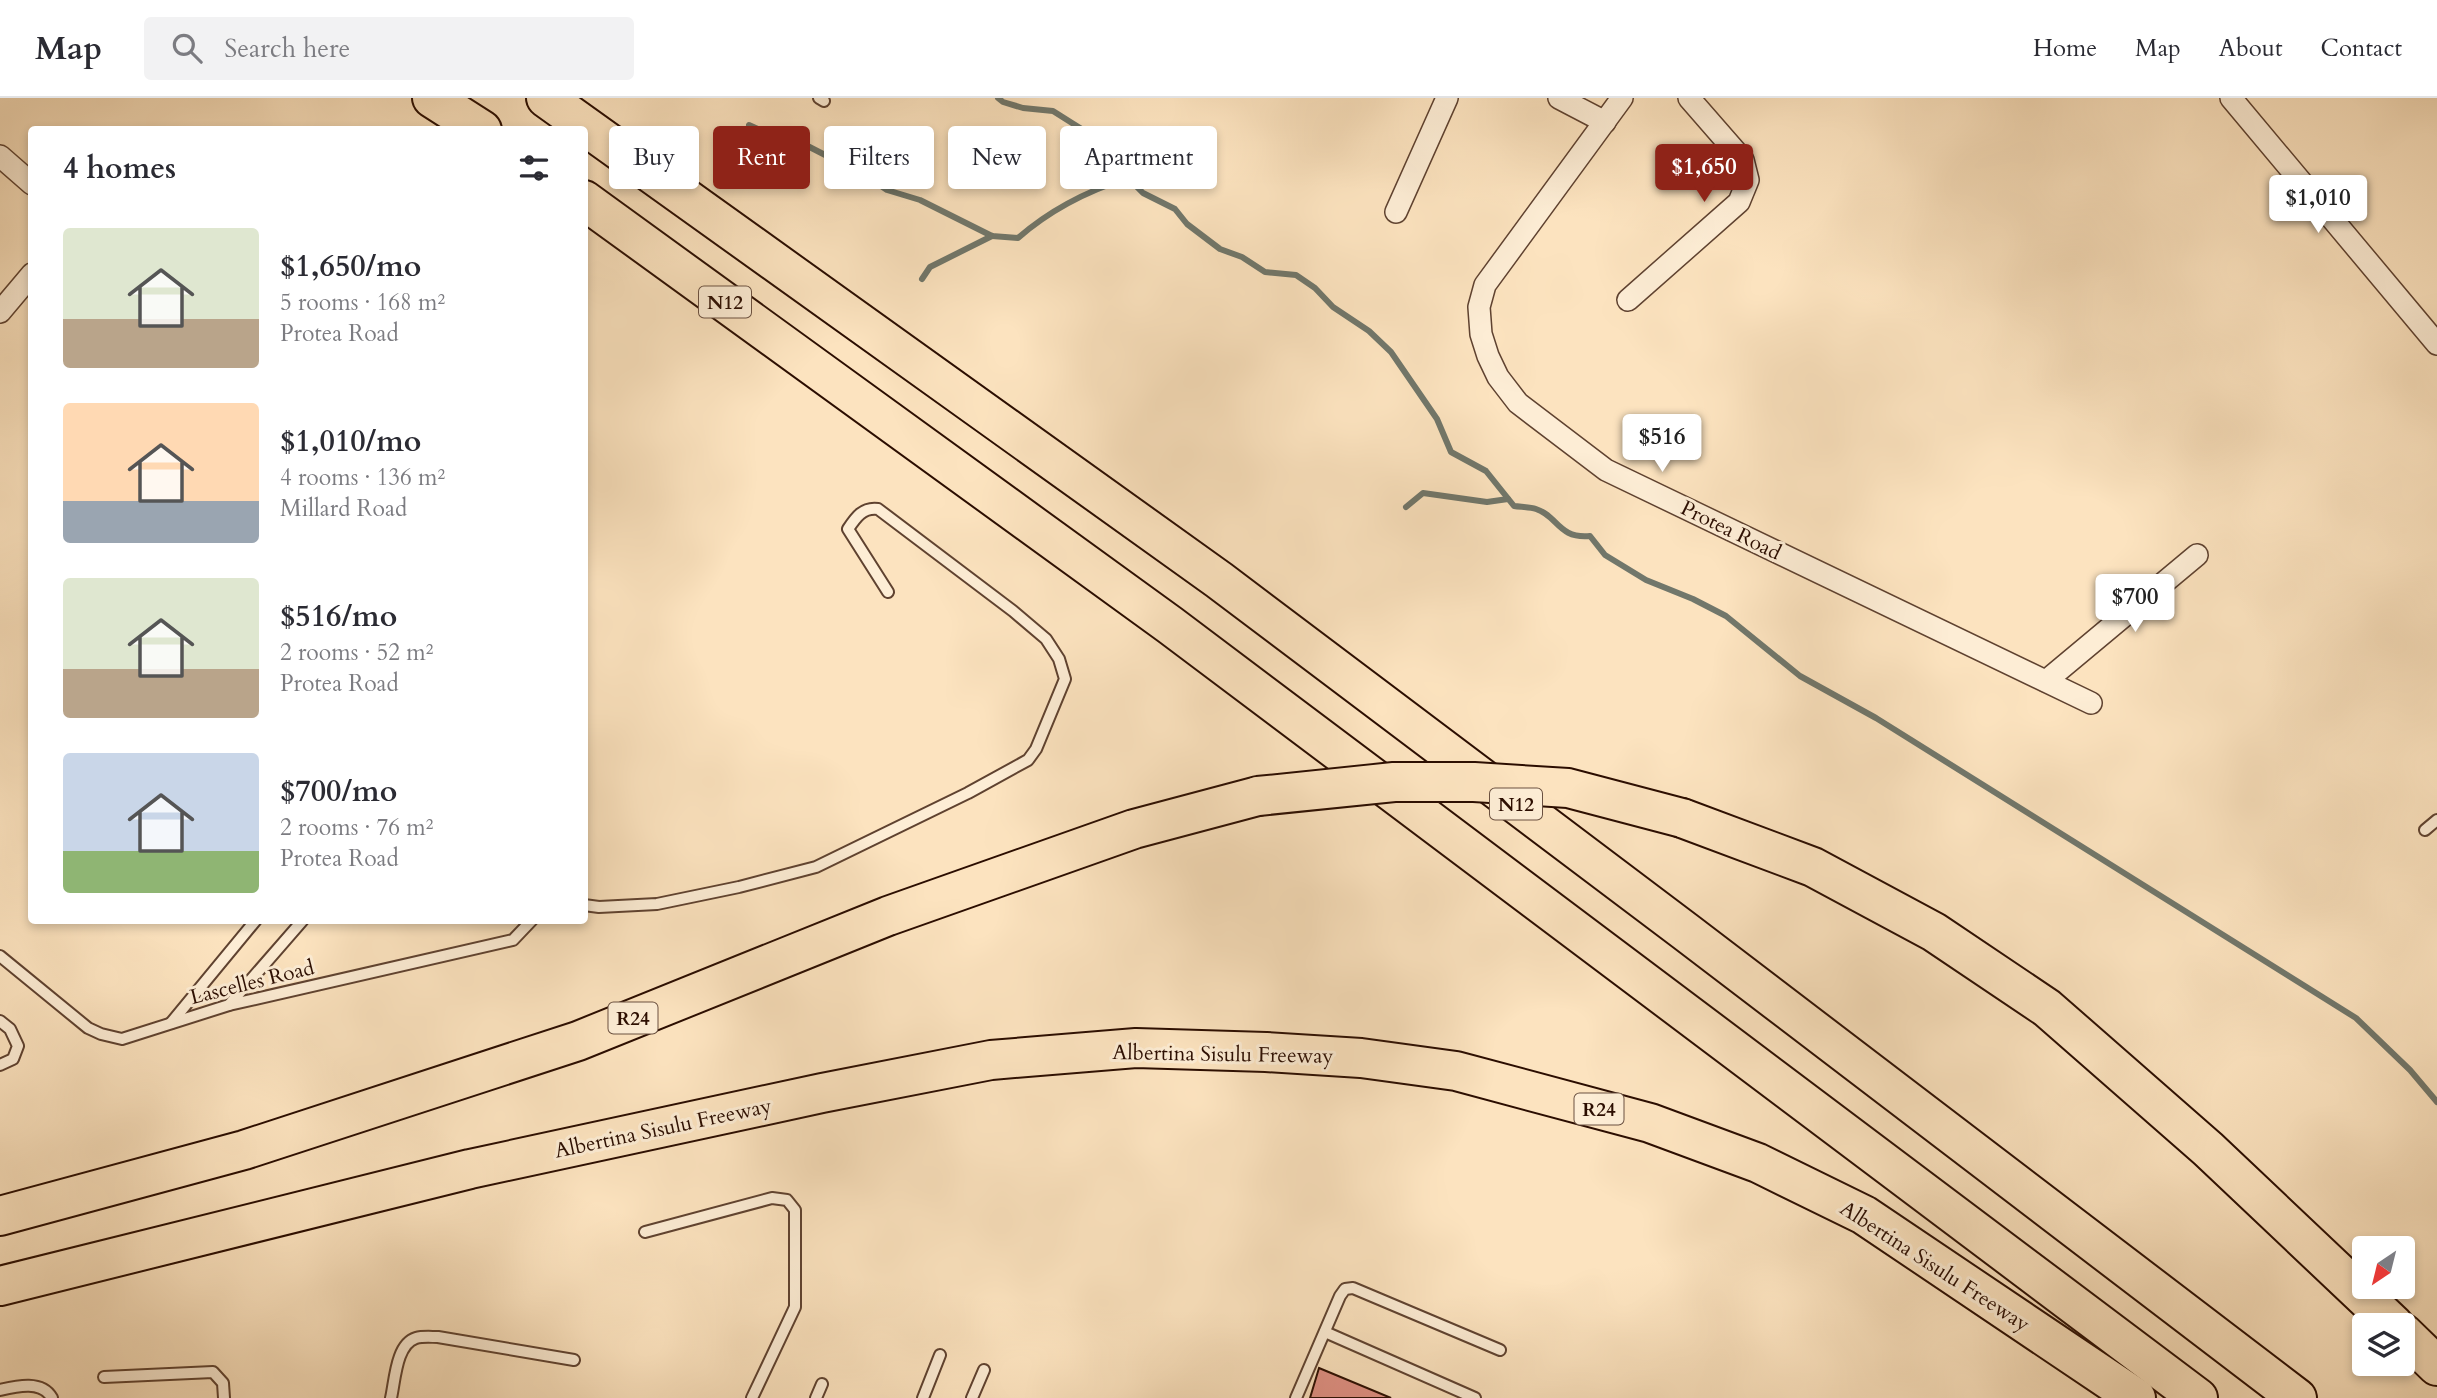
<!DOCTYPE html>
<meta charset="utf-8">
<style>
body{margin:0;font-family:Cardo,serif;background:#f2f2f3;color:#2b2b33;height:100vh;display:flex;flex-direction:column;font-size:26px;white-space:nowrap}
*{box-sizing:border-box;margin:0}
p{font-size:23px;color:#7c7c81}
.icon{flex:none;width:38px;height:38px;fill:none;stroke:currentColor;stroke-width:2;stroke-linecap:round;stroke-linejoin:round}
.map{position:relative;flex:1;overflow:hidden}
.sheet{position:absolute;left:28px;top:28px;width:560px;height:798px;display:flex;flex-direction:column;background:#fff;border-radius:7px;box-shadow:0 4px 10px #0003}
.sheet>*{flex:none}
.guide{position:absolute;left:609px;top:28px;width:665px;height:63px;display:flex;gap:14px}
.needle{width:46px;rotate:215deg}
.controls{position:absolute;left:2352px;top:1138px;display:grid;gap:14px}
.controls a{display:grid;place-items:center;width:63px;height:63px;border-radius:7px;background:#fff;box-shadow:0 4px 10px #0003;font-size:35px}
.price{position:absolute;translate:-50% -60px;padding:0 16px;border-radius:7px;background:#fff;color:#222;font-size:23px;line-height:46px;filter:drop-shadow(0 2px 4px #0008)}
.price::after{content:'';position:absolute;left:50%;top:42px;width:21px;height:16px;margin-left:-10px;background:inherit;clip-path:polygon(0 0,100% 0,50% 100%)}
.price.selected{background:#8f2418;color:#fff}
ul{padding:0;list-style:none}
li{display:flex;align-items:center;gap:21px;height:175px;padding:0 35px}
li span{display:grid;place-items:center;flex:none;width:196px;height:140px;border-radius:7px;color:#555}
li>.icon{margin-inline-start:auto}
span .icon{width:84px;height:84px;fill:#fffc;stroke-width:1}
li b{font-size:30px}
h2{display:flex;justify-content:space-between;align-items:center;height:84px;padding:0 35px;font-size:30px}
.pill{padding:0 24px;border-radius:7px;background:#fff;box-shadow:0 4px 10px #0003;font-size:24px;line-height:63px}
.pill.selected{background:#8f2418;color:#fff}
header{display:flex;align-items:center;gap:42px;box-sizing:border-box;height:98px;padding:0 35px;background:#fff;border-bottom:2px solid #e1e1e2}
header strong{font-size:33px}
nav{display:flex;gap:38px;margin-inline-start:auto;font-size:24px}
.search{width:490px;height:63px;background:#f2f2f3;display:flex;align-items:center;gap:18px;box-sizing:border-box;padding:0 24px;border-radius:7px;color:#7c7c81;font-size:26px}
.map>svg:first-child{display:block}
.lines{fill:none;stroke-linecap:round;stroke-linejoin:round}
.stream{stroke:#71776b;stroke-width:6}
.building{fill:#e19185;stroke:#2b0d00;stroke-width:2}
.service-casing{stroke:#5f4230;stroke-width:14}
.minor-casing{stroke:#5f4230;stroke-width:24}
.motorway-casing{stroke:#2b0d00;stroke-width:42}
.service{stroke:#fdedd5;stroke-width:10}
.minor{stroke:#fdedd5;stroke-width:21}
.motorway{stroke:#fce3bf;stroke-width:38}
.motorway-bridge-casing{stroke:#2b0d00;stroke-width:42;stroke-linecap:butt}
.motorway-bridge{stroke:#fce3bf;stroke-width:38}
.labels{text-anchor:middle;stroke-width:6;stroke-linejoin:round;paint-order:stroke}
.shield{fill:#fdedd5;stroke:#6a5040;stroke-width:2}
.shield-label{font-size:19px;font-weight:bold;fill:#2b0d00}
.street-label{font-size:21px;fill:#2b0d00;stroke:#fdedd5}
</style>
<header>
<strong>Map</strong>
<div class="search"><svg class="icon" aria-label="search" viewBox="0 0 24 24"><circle cx="10" cy="10" r="6"/><path d="M15 15l6 6"/></svg>Search here</div>
<nav><a>Home</a><a>Map</a><a>About</a><a>Contact</a></nav>
</header>
<div class="map">
<svg width="2437" height="1300" viewBox="0 0 2437 1300">
<rect width="100%" height="100%" fill="#fce3bf"/>
<filter id="stains"><feTurbulence type="fractalNoise" baseFrequency=".00286" numOctaves="4"/><feColorMatrix values="0 0 0 0 .2 0 0 0 0 .09 0 0 0 0 .02 0 0 0 .5 -.17"/></filter>
<radialGradient id="worn" r=".72"><stop offset=".6" stop-color="#630" stop-opacity="0"/><stop offset="1" stop-color="#630" stop-opacity=".3"/></radialGradient>
<g class="lines">
<g class="stream">
<path d="M998 0 1003 4 1023 10 1053 13 1072 25 1104 45 1128 80 1143 95 1175 111 1187 126 1220 151 1242 159 1265 174 1296 177 1315 190 1333 209 1369 233 1391 254 1437 321 1451 354 1486 373 1514 408C1521 409 1530 409 1536 411 1558 418 1558 441 1590 438L1605 457 1646 482 1693 501 1726 518 1800 578 1876 620 2356 920 2410 972 2437 1004"/>
<path d="M749 27 767 35 794 41 866 78 887 92 920 102 992 138 1018 140C1050 112 1087 93 1128 80"/>
<polyline points="922,181 930,169 992,138"/>
<polyline points="1406,409 1423,395 1487,404 1508,401"/>
</g>
</g>
<polygon class="building" points="1319,1270 1391,1300 1310,1300"/>
<g class="lines">
<g class="service-casing">
<g id="service">
<polyline points="819,0 824,3"/>
<polyline points="2425,732 2437,722"/>
<path d="M584 807 599 809 657 806 739 789 816 769 968 695 1028 662 1036 651 1065 581 1059 561 1046 541 1013 513 878 411C863 409 856 419 848 431L888 494"/>
<polyline points="0,858 88,930 101,936 122,941 229,907 513,842 532,822"/>
<polyline points="229,907 303,822"/>
<polyline points="0,923 10,931 18,948 13,961 0,967"/>
<polyline points="171,925 256,822"/>
<polyline points="645,1134 772,1100 787,1102 795,1112 795,1209 752,1300"/>
<polyline points="1325,1234 1475,1300"/>
<polyline points="104,1279 213,1274 223,1285 224,1300"/>
<path d="M0 1292C17 1288 42 1282 52 1300"/>
<path d="M391 1300C395 1283 396 1246 416 1240 423 1238 431 1239 438 1239L574 1262"/>
<polyline points="816,1300 822,1286"/>
<polyline points="923,1300 940,1257"/>
<polyline points="972,1300 984,1272"/>
<polyline points="1296,1300 1340,1198 1345,1191 1353,1190 1500,1252"/>
</g>
</g>
<g class="minor-casing">
<g id="minor">
<polyline points="1559,0 1605,24"/>
<polyline points="1622,0 1485,187 1479,209 1481,236 1488,258 1498,279 1518,305 1606,372 2091,605"/>
<polyline points="2231,0 2437,246"/>
<polyline points="0,58 32,86"/>
<polyline points="1396,114 1447,0"/>
<polyline points="1628,202 1739,104 1748,82 1743,62 1689,0"/>
<polyline points="0,214 32,176"/>
<polyline points="2046,583 2197,457"/>
</g>
</g>
<g class="motorway-casing">
<g id="motorway">
<polyline points="432,0 482,32"/>
<polyline points="546,0 1219,482 1686,834 2297,1300"/>
<polyline points="584,102 1170,527 2198,1300"/>
<polyline points="1682,720 1813,769 1934,834 2047,910 2208,1051 2394,1227"/>
<polyline points="0,1118 244,1052 578,943 888,818 1134,731 1258,698"/>
<polyline points="0,1188 470,1071 822,995 991,962 1136,950 1266,954 1361,960 1456,973 1650,1025 1758,1065 1864,1117 2136,1300"/>
<polyline points="2403,1235 2437,1268"/>
</g>
</g>
<use href="#service" class="service"/>
<use href="#minor" class="minor"/>
<use href="#motorway" class="motorway"/>
<g class="motorway-bridge-casing">
<polyline id="motorway-bridge" points="1258,698 1394,684 1474,684 1568,690 1682,720"/>
</g>
<use href="#motorway-bridge" class="motorway-bridge"/>
</g>
<g class="labels">
<g class="shield">
<rect x="699" y="188.5" width="52" height="31" rx="5"/>
<rect x="1490" y="690.5" width="52" height="31" rx="5"/>
<rect x="608.5" y="904.5" width="49" height="31" rx="5"/>
<rect x="1574.5" y="995.5" width="49" height="31" rx="5"/>
</g>
<g class="shield-label">
<text x="725" y="211">N12</text>
<text x="1516" y="713">N12</text>
<text x="633" y="927">R24</text>
<text x="1599" y="1018">R24</text>
</g>
<g class="street-label">
<text transform="translate(1731 432) rotate(26)" y="7">Protea Road</text>
<text transform="translate(252 884) rotate(-14)" y="7">Lascelles Road</text>
<text transform="translate(1223 956) rotate(1)" y="7">Albertina Sisulu Freeway</text>
<text transform="translate(663 1030) rotate(-12)" y="7">Albertina Sisulu Freeway</text>
<text transform="translate(1935 1168) rotate(33)" y="7">Albertina Sisulu Freeway</text>
</g>
</g>
<rect width="100%" height="100%" filter="url(#stains)"/>
<rect width="100%" height="100%" fill="url(#worn)"/>
</svg>
<div class="controls">
<a><svg class="needle" viewBox="-14 -14 28 28"><path d="M0-13l5 13h-10z" fill="#e53935"/><path d="M0 13l5-13h-10z" fill="#7c7c81"/></svg></a>
<a><svg class="icon" aria-label="layers" viewBox="0 0 24 24"><path d="M12 4l9 5-9 5-9-5zM3 14l9 5 9-5"/></svg></a>
</div>
<b class="price selected" style="left:1704px;top:106px">$1,650</b>
<b class="price" style="left:2318px;top:137px">$1,010</b>
<b class="price" style="left:1662px;top:376px">$516</b>
<b class="price" style="left:2135px;top:536px">$700</b>
<div class="guide">
<a class="pill">Buy</a>
<a class="pill selected">Rent</a>
<a class="pill">Filters</a>
<a class="pill">New</a>
<a class="pill">Apartment</a>
</div>
<section class="sheet">
<h2>4 homes<svg class="icon" aria-label="filters" viewBox="0 0 24 24"><path d="M4 7h16M4 17h16"/><circle cx="9" cy="7" r="2"/><circle cx="15" cy="17" r="2"/></svg></h2>
<ul>
<li><span style="background:linear-gradient(#dfe7d0 65%,#b9a48a 0)"><svg class="icon" aria-label="home" viewBox="0 0 24 24"><path d="M3 11l9-7 9 7M6 9v11h12V9"/></svg></span><div><b>$1,650/mo</b><p>5 rooms · 168 m²</p><p>Protea Road</p></div></li>
<li><span style="background:linear-gradient(#ffd9b3 70%,#9aa5b1 0)"><svg class="icon" aria-label="home" viewBox="0 0 24 24"><path d="M3 11l9-7 9 7M6 9v11h12V9"/></svg></span><div><b>$1,010/mo</b><p>4 rooms · 136 m²</p><p>Millard Road</p></div></li>
<li><span style="background:linear-gradient(#dfe7d0 65%,#b9a48a 0)"><svg class="icon" aria-label="home" viewBox="0 0 24 24"><path d="M3 11l9-7 9 7M6 9v11h12V9"/></svg></span><div><b>$516/mo</b><p>2 rooms · 52 m²</p><p>Protea Road</p></div></li>
<li><span style="background:linear-gradient(#c9d6e8 70%,#8fb573 0)"><svg class="icon" aria-label="home" viewBox="0 0 24 24"><path d="M3 11l9-7 9 7M6 9v11h12V9"/></svg></span><div><b>$700/mo</b><p>2 rooms · 76 m²</p><p>Protea Road</p></div></li>
</ul>
</section>
</div>
